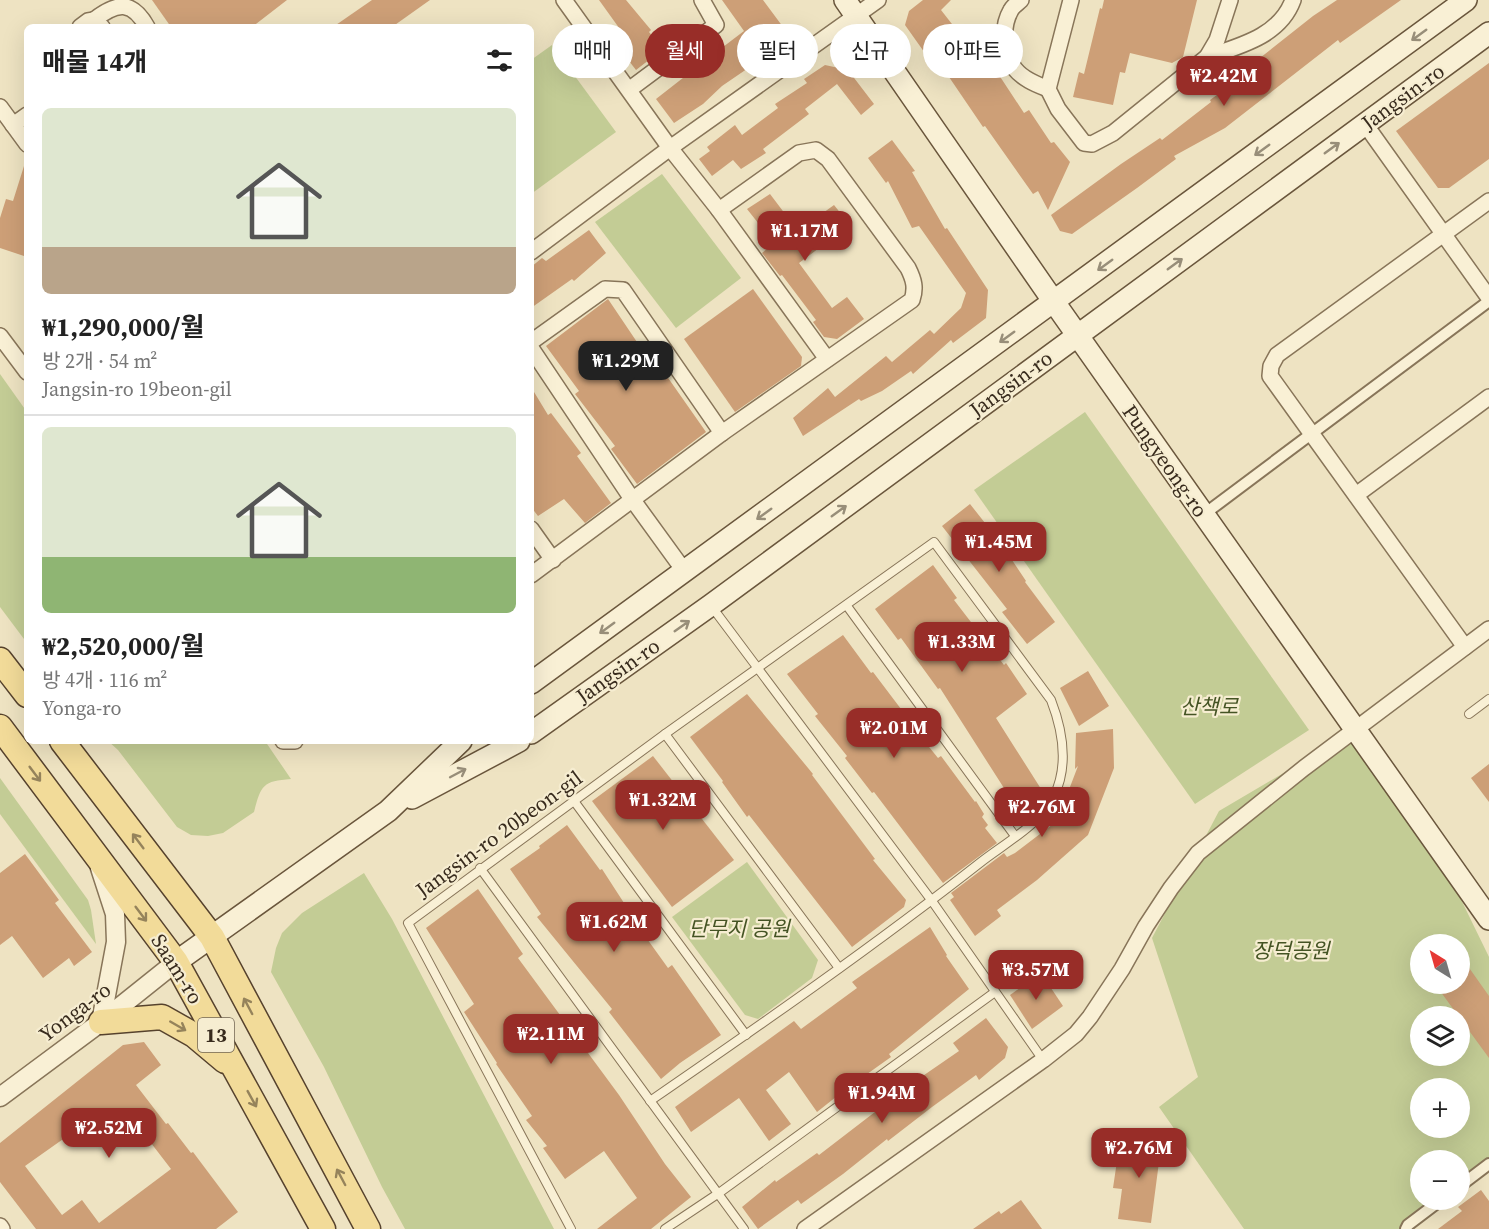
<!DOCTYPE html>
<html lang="ko">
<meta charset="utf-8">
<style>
body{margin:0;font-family:"Source Serif 4","Noto Sans KR",serif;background:#f2f2f2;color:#222;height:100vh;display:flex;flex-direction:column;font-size:22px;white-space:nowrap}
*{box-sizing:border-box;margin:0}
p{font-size:20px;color:#767676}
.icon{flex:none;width:33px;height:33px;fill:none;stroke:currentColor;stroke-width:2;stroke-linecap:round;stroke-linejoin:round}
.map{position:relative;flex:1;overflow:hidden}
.drawer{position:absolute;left:24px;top:24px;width:510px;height:720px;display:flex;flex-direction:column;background:#fff;border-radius:9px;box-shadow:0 6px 24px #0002}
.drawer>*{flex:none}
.banner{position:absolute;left:552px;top:24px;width:570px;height:54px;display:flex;gap:12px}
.needle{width:39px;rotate:323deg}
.controls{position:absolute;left:1410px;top:934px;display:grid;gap:12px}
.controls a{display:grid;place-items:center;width:60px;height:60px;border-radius:50%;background:#fff;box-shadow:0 6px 24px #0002;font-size:30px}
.price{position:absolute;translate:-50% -51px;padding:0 14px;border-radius:12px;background:#982d28;color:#fff;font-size:20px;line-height:39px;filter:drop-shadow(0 2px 3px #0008)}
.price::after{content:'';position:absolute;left:50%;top:36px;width:18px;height:14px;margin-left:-9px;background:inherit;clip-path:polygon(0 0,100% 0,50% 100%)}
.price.on{background:#222;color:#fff}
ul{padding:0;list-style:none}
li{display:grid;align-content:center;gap:12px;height:318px;padding:0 18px}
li+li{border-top:2px solid #e0e0e0}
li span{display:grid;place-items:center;height:186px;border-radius:9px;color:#555}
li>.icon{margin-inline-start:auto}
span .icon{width:108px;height:108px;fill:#fffc;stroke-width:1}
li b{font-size:26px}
h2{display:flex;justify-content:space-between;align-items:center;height:72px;padding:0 18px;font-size:26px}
.pill{padding:0 21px;border-radius:27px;background:#fff;box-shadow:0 6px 24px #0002;font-size:21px;line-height:54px}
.pill.on{background:#982d28;color:#fff}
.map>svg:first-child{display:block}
.green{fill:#c3cc95;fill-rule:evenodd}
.building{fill:#cd9f77;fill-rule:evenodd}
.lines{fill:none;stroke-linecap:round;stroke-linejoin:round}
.service-casing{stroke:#887559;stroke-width:10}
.pedestrian-casing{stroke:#887559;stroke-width:14}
.minor-casing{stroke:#887559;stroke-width:18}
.tertiary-casing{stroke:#887559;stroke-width:21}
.secondary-casing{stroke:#6a563c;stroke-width:24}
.primary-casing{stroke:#56422d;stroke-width:27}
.service{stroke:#f9f0d5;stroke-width:8}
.pedestrian{stroke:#f9f0d5;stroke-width:10}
.minor{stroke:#f9f0d5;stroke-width:15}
.tertiary{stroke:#f9f0d5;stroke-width:18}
.secondary{stroke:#f9f0d5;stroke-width:21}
.primary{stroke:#f2db99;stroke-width:24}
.oneway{stroke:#988e79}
.oneway2{stroke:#95835b}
.labels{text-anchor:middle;stroke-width:4.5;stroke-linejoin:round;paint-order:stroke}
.shield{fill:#f6edd1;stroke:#716553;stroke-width:1.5}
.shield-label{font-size:20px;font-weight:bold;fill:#382b1d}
.street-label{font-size:21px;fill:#382b1d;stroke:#f6edd1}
.park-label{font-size:21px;font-style:italic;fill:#455424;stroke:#f6edd1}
</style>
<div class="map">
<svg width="1489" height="1229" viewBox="0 0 1489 1229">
<rect width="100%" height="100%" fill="#eee3c2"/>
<g class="green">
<polygon points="552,45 616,132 531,194 531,60"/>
<polygon points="662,174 741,278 676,328 595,222"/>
<polygon points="0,374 27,412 27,643 0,607"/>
<polygon points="1085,412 1309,730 1195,804 974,490"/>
<path d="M1355 731 1450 877 1489 957V1157L1460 1181V1161H1420V1200H1441L1411 1229H1244L1159 1107 1198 1077 1152 938 1219 811ZM1420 945H1460V984H1420ZM1420 1017H1460V1056H1420ZM1420 1089H1460V1128H1420Z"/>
<path d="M108 741H265L291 779C263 781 261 785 254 812L223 833 208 836 191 835 177 827 118 750Z"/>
<polygon points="0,778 88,900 91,910 96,944 0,814"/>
<polygon points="747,862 818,960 812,978 758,1019 745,1015 672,917"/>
<polygon points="364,873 392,919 554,1229 405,1229 382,1187 324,1067 271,972 276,948 282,933 302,913"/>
</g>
<g class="building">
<polygon points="152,0 287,0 252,27 171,27"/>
<polygon points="372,0 430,0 392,27 333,27"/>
<polygon points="599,0 626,0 651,30 649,32 660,45 651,52 654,56 636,70 612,39 622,32"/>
<polygon points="722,0 763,0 786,31 787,39 785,43 722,86 703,104 674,123 656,99 688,74 686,72 694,65 698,66 744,31"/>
<polygon points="923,0 951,0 941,10 966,42 970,39 997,76 999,75 1024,113 1029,110 1051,143 1054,142 1070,162 1048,210 1038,191 1033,194 985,126 983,127 932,52 927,56 905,25 909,11"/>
<polygon points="1104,0 1197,0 1183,57 1172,63 1130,53 1125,73 1120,72 1113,105 1073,97 1079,72 1084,74 1100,8 1102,9"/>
<polygon points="1337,0 1401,0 1340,43 1338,40 1225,128 1174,156 1176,159 1137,188 1072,234 1060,231 1051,215 1121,164 1160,138 1162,140 1211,102 1210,100 1248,72 1246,69 1313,16"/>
<polygon points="1489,63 1489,159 1449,188 1438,188 1396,131"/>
<polygon points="825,65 848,70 874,104 861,115 837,84 805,109 809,114 763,149 766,153 741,169 733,160 712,176 699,159 710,151 707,147 735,125 742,135 778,108 775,104 807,83 804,79"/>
<polygon points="892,140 915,171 912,172 945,229 947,228 988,290 986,318 953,343 951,340 913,374 911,371 882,391 861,401 859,399 803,436 793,418 828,388 835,397 886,356 892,362 930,330 934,334 961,308 966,293 919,226 912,228 888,181 886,183 868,158"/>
<polygon points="24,166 27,167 27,257 0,248 0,218 6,199 13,201"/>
<polygon points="770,194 798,231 834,205 850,225 799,263 832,308 847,297 864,319 837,339 824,337 813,322 816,320 782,275 780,276 762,253 774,243 747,209"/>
<polygon points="589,230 606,253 574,281 572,279 531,308 531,267 542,258 546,261"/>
<polygon points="753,289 802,357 801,366 735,412 684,339"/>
<polygon points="608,299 641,348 645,345 706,432 637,484 611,449 615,446 575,394 579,391 546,346"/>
<polygon points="531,387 548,415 551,413 581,453 577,456 611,503 585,523 564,499 538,516 531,507"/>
<polygon points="970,504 1000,542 1026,581 1025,582 1055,622 1027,644 1002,612 1007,609 942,526"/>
<polygon points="933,565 957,598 954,600 1004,665 1006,663 1027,694 996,718 1043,792 1018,810 940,688 938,689 901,638 898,640 875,609"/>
<polygon points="843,635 871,673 873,672 901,709 899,710 938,758 941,756 975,802 976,801 984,814 982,817 988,825 985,828 997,843 943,883 874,792 872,793 845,758 847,756 815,716 818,714 787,674"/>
<polygon points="1088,671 1109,706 1079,726 1060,688"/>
<polygon points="747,694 813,774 812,775 875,859 873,860 906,900 904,907 852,947 749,815 747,817 722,782 723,781 690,737"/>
<polygon points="1113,729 1114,768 1088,835 1037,880 997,910 1001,916 975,936 950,900 954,897 951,893 1004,853 1007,857 1015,853 1057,821 1078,766 1075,769 1076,733"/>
<polygon points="653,756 734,860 672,907 592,801"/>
<polygon points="1489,764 1489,802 1471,778"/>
<polygon points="567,825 600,870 602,869 624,903 622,904 668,968 672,965 721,1035 680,1063 661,1079 609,1012 612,1009 537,917 541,914 510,869 540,848 539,846"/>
<polygon points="25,854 59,900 55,903 92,952 74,966 69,958 43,978 12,936 0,945 0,873"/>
<polygon points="478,889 523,954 518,958 619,1095 665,1164 691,1197 651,1229 597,1229 637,1198 604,1151 565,1179 543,1148 547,1146 526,1120 532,1116 496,1064 497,1063 464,1012 474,1004 426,928"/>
<polygon points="930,927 947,955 946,956 969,989 889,1054 891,1057 846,1089 817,1112 789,1072 766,1090 791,1124 769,1141 739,1098 691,1132 675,1107 794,1021 801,1029 857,988 852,982"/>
<polygon points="1460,955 1489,996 1489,1058 1435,984 1460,984"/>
<polygon points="1041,973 1063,1006 1032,1029 1010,995"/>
<polygon points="986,1018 1008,1047 1005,1058 979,1080 976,1075 932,1107 888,1141 887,1139 843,1174 801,1204 798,1200 758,1229 742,1207 775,1180 776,1182 817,1153 819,1155 914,1082 959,1051 953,1043"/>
<path d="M144 1042 161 1065 136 1085 166 1124 168 1123 191 1153 193 1152 238 1212 216 1229H36L0 1182V1143L123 1045ZM100 1113 122 1144 141 1130 171 1169 99 1223 82 1200 62 1215 25 1166Z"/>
<polygon points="1131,1135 1162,1139 1151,1223 1118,1219 1122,1189 1113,1188 1117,1161 1127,1162"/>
<polygon points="1481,1190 1489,1201 1489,1229 1438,1229 1462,1211 1458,1207"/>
<polygon points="1021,1200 1042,1229 973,1229 999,1211 1001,1214"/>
</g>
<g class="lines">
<g class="service-casing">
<g id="service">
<polyline points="847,606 1015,836"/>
<polyline points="712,607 932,901 1043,1060"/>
<polyline points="1469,714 1489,699"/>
<polyline points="665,734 839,968"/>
<polyline points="574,801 746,1035"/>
<polyline points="480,868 744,1229"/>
<path d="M571 1229 408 923 665 734 934 542 1051 700C1063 731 1069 765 1054 796 1042 823 1004 844 981 862 874 946 762 1024 650 1101"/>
<polyline points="665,1229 719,1193 995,992"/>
</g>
</g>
<g class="pedestrian-casing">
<g id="pedestrian">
<polyline points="1203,515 1489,301"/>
<polyline points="1460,1186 1489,1164"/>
<polyline points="1406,1229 1408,1225 1441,1200"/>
</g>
</g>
<g class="minor-casing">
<g id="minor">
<polyline points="564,0 670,148 719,210 827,359"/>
<path d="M1021 0C1018 3 1013 6 1011 10 1001 27 1003 54 1015 69 1023 79 1036 84 1048 89"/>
<polyline points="1071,0 1048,89 1058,109 1084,143 1092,144 1113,133 1207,57 1217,40 1230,0"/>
<path d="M94 20C117 2 132 0 147 27"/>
<polyline points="80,27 88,21 94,20 102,27"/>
<path d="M1207 57C1240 46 1280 36 1293 0"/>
<polyline points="630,89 716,25 702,0"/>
<polyline points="0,107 27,144"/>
<polyline points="1365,124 1489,298"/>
<polyline points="13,125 27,115"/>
<polyline points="531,252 670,148 878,0"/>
<polyline points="0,336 27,372"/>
<polyline points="531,342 605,289 623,290 722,433"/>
<polyline points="531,348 632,499 685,572"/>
<polyline points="1356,495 1489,397"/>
<polyline points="531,529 553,560"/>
<path d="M531 575 722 433 912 300C916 288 914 280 908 268L828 159 816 150 799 153 719 210"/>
<polyline points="1465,647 1270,376 1271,366 1277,355 1489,201"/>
<polyline points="283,741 295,741"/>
<polyline points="0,1226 2,1229"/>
<polyline points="805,1229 1043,1060 1076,1034 1090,1017 1122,969 1146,926 1171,888 1198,853 1304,768 1489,629"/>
</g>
</g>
<g class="tertiary-casing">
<g id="tertiary">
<polyline points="100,868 115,914 116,942 101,1022"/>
<polyline points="0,1097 101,1022 176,962"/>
</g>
</g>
<g class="secondary-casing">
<g id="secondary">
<polyline points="845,0 1054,302 1489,919"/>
<polyline points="531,683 1466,0"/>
<polyline points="531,733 711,605 1489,33"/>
<polyline points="412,798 519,741"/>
<polyline points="176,962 388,811 461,741"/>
</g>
</g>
<g class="primary-casing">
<g id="primary">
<polyline points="0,660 27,695"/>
<polyline points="0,727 176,962 323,1229"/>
<polyline points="62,741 212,937 368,1229"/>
<polyline points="101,1022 162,1017 194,1035 225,1061"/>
</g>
</g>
<use href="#service" class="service"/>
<use href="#pedestrian" class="pedestrian"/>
<use href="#minor" class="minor"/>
<use href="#tertiary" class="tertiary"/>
<use href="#secondary" class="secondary"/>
<use href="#primary" class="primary"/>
</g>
<defs><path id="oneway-shaft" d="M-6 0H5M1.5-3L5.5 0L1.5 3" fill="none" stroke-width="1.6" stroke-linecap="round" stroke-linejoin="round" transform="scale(1.5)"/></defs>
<g class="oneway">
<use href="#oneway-shaft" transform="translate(1419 35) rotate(144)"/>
<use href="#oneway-shaft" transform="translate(1332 148) rotate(-36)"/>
<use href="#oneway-shaft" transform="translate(1262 150) rotate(144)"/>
<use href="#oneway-shaft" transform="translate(1175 264) rotate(-36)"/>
<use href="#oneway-shaft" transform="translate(1105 265) rotate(144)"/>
<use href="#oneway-shaft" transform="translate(1007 337) rotate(144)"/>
<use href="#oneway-shaft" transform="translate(839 511) rotate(-36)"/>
<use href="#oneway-shaft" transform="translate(764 514) rotate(144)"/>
<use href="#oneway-shaft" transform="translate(682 626) rotate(-35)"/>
<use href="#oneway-shaft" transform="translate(607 628) rotate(144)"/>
<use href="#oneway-shaft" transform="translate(458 773) rotate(-28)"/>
</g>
<g class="oneway2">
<use href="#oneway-shaft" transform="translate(35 774) rotate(53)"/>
<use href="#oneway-shaft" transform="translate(138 841) rotate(-127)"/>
<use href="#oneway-shaft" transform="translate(141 914) rotate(53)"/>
<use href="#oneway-shaft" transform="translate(248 1006) rotate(-118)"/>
<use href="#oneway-shaft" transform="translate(178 1026) rotate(30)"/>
<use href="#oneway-shaft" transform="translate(252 1099) rotate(61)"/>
<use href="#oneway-shaft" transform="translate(341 1177) rotate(-118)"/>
</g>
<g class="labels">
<rect class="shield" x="198" y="1018" width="36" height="34" rx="4.5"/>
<g class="shield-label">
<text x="216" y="1042">13</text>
</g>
<g class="street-label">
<text transform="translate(1403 97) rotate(-36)" y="7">Jangsin-ro</text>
<text transform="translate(1011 384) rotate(-36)" y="7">Jangsin-ro</text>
<text transform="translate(1165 461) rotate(55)" y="7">Pungyeong-ro</text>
<text transform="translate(618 671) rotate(-35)" y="7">Jangsin-ro</text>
<text transform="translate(499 834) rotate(-36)" y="7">Jangsin-ro 20beon-gil</text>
<text transform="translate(177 969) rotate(58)" y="7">Saam-ro</text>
<text transform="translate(75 1012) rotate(-37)" y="7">Yonga-ro</text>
</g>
<g class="park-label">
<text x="1209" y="714">산책로</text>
<text x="739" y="936">단무지 공원</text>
<text x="1291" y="958">장덕공원</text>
</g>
</g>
</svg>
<div class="controls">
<a><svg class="needle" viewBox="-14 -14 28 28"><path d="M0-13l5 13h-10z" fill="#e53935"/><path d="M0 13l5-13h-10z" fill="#767676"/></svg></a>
<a><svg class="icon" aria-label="layers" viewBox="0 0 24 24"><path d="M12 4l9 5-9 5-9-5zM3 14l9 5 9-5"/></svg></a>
<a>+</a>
<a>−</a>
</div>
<b class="price" style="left:1224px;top:107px">₩2.42M</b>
<b class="price" style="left:805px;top:262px">₩1.17M</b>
<b class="price on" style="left:626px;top:392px">₩1.29M</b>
<b class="price" style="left:999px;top:573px">₩1.45M</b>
<b class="price" style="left:962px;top:673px">₩1.33M</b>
<b class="price" style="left:894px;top:759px">₩2.01M</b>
<b class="price" style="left:663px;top:831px">₩1.32M</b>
<b class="price" style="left:1042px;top:838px">₩2.76M</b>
<b class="price" style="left:614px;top:953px">₩1.62M</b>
<b class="price" style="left:1036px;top:1001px">₩3.57M</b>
<b class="price" style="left:551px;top:1065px">₩2.11M</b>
<b class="price" style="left:882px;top:1124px">₩1.94M</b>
<b class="price" style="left:109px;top:1159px">₩2.52M</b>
<b class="price" style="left:1139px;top:1179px">₩2.76M</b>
<div class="banner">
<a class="pill">매매</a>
<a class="pill on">월세</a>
<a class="pill">필터</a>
<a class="pill">신규</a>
<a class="pill">아파트</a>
</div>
<section class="drawer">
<h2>매물 14개<svg class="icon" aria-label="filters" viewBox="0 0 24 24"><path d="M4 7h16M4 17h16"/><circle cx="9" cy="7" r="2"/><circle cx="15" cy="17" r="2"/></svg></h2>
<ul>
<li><span style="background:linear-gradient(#dfe7d0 75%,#b9a48a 0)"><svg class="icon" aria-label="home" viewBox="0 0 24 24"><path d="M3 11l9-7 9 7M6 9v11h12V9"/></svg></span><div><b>₩1,290,000/월</b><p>방 2개 · 54 m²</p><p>Jangsin-ro 19beon-gil</p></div></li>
<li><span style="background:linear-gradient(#dfe7d0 70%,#8fb573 0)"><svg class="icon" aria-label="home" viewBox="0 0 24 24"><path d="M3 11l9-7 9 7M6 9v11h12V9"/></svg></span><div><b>₩2,520,000/월</b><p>방 4개 · 116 m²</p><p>Yonga-ro</p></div></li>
</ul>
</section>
</div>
